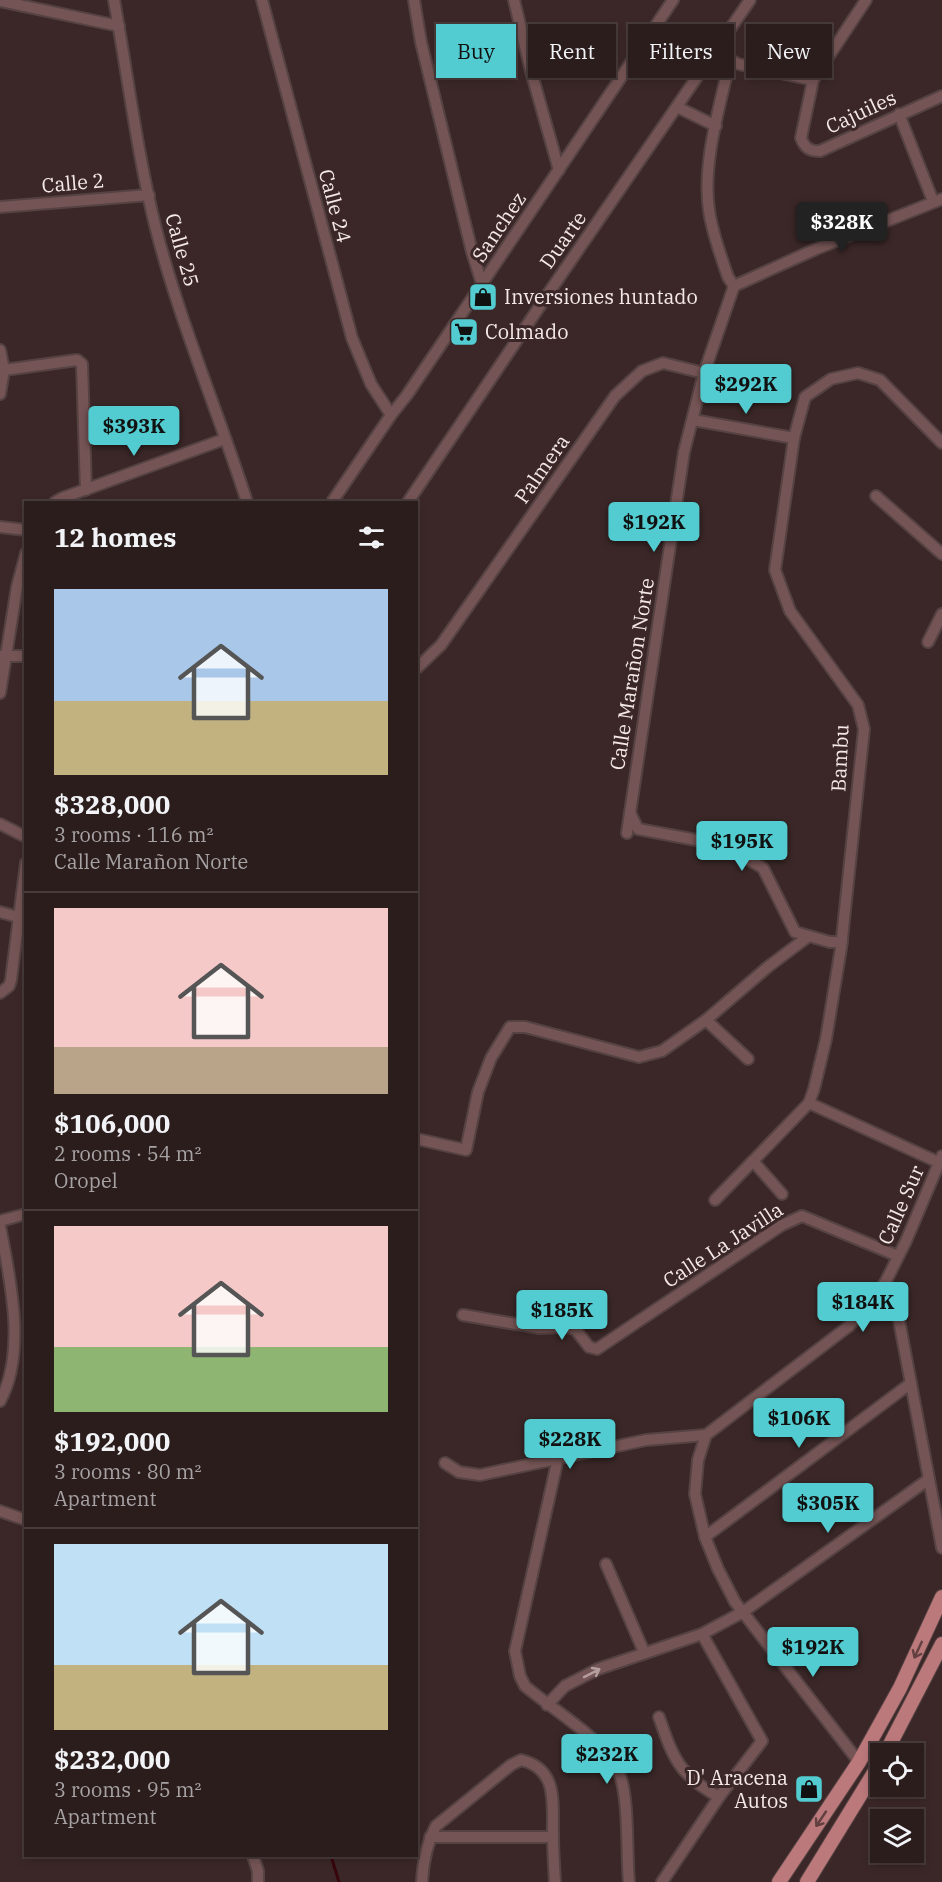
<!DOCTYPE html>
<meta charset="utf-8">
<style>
body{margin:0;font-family:"IBM Plex Serif",serif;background:#382a2a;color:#f1f3f6;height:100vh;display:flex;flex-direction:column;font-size:22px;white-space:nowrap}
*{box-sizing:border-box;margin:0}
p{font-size:20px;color:#a6a2a4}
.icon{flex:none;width:33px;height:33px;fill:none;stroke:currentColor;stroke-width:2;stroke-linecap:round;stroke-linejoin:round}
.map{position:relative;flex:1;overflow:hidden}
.details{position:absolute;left:24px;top:501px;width:394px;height:1356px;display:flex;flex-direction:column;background:#2c1d1d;border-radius:0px;box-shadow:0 3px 9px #0003,0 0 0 2px #483b3b}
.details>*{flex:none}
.banner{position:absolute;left:436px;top:24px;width:416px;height:54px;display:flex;gap:12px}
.controls{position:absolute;left:870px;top:1743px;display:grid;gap:12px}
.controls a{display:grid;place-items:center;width:54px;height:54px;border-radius:0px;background:#2c1d1d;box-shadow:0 3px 9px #0003,0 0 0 2px #483b3b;font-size:30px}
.price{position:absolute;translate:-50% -51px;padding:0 14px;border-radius:6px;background:#52ccd0;color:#111;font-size:20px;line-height:39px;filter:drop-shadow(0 2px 3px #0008)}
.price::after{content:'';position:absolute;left:50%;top:36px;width:18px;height:14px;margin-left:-9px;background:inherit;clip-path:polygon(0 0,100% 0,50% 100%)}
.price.current{background:#222;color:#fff}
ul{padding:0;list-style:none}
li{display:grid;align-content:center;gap:12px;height:318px;padding:0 30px}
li+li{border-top:2px solid #483b3b}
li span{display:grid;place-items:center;height:186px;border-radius:0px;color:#555}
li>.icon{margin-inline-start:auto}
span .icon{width:108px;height:108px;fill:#fffc;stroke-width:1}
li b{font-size:26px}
h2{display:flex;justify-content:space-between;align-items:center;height:72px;padding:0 30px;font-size:26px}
.pill{padding:0 21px;border-radius:0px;background:#2c1d1d;box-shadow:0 3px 9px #0003,0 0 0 2px #483b3b;font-size:21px;line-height:54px}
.pill.current{background:#52ccd0;color:#111}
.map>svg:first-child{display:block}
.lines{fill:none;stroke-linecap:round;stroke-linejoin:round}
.stream{stroke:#37050c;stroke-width:3}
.minor-casing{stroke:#554242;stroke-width:14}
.major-casing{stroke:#554242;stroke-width:16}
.minor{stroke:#755455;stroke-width:10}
.major{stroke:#bc797b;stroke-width:14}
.oneway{stroke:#624040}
.oneway2{stroke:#b59e9e}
.labels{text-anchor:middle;stroke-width:6;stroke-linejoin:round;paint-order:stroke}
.street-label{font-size:20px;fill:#f5e8e8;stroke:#3b2727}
.poi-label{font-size:20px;fill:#f5e8e8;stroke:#3b2727;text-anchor:start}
</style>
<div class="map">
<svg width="942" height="1882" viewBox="0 0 942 1882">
<rect width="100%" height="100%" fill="#3b2727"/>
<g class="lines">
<polyline class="stream" points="331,1856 339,1882"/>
<g class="minor-casing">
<g id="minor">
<path d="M114 0C128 76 137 154 156 229 180 323 218 411 247 502"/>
<polyline points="262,0 352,338 371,384 391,415"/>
<polyline points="414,0 421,42 472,252 482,284"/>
<polyline points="514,0 531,71 559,170"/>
<path d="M866 0 813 80 801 138C805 148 809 151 820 151L942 96"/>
<polyline points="0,1 119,26"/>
<path d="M718 50 730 60C720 106 702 163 709 210 712 233 721 256 728 277L734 286"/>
<polyline points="730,60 738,64 813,80"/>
<polyline points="677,107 716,126"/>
<polyline points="899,114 933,201"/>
<polyline points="0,207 149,195"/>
<polyline points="0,350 4,370 0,394"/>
<polyline points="4,370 77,360 82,364 86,490"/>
<polyline points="693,420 794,438"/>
<polyline points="876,496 942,554"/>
<polyline points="55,502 62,498 225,439"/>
<polyline points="332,502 391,415 407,395 673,0"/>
<polyline points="408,502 552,288 750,0"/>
<polyline points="0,527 26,530"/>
<polyline points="928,642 942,614"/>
<polyline points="0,656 26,656"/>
<polyline points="417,668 441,645 615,396 642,371 663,363 704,373"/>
<polyline points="0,693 17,587 26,553"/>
<polyline points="630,813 638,829 723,845 763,868 795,932 830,942 842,942"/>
<polyline points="0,824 26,837"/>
<polyline points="627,833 684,452 704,373 734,286 816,249 942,199"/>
<polyline points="0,912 18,917"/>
<polyline points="0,993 9,986 11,980 26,863"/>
<polyline points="748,1059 706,1020 769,966 809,936"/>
<polyline points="809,1103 942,1164"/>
<polyline points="417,1139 466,1150 478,1092 491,1058 510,1027 525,1027 639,1057 662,1051 706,1020"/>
<polyline points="782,1194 753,1161 809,1103 814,1089 826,1039 841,948 864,729 858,705 790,611 775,570 794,438 805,397 831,379 858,373 880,380 942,443"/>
<polyline points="715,1200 753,1161"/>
<polyline points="0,1221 26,1214"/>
<path d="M0 1226C10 1279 27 1352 0 1401"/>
<polyline points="885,1283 895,1299 942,1548"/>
<polyline points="463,1315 539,1328 568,1327 576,1330 589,1347 597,1349 782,1225 802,1216 898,1256"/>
<polyline points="706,1435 698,1460 695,1494 705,1537 718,1569 735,1602 859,1762"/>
<polyline points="706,1435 849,1326 885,1283 906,1241 942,1156"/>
<path d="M558 1458 515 1651 520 1676 525 1686C553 1710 600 1737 617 1768 630 1792 626 1853 629 1882"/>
<polyline points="445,1463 459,1472 480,1475 646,1440 706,1435"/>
<polyline points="0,1511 26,1520"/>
<polyline points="705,1537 911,1383"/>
<polyline points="606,1564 644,1652"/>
<polyline points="547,1705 565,1686 598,1669 702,1634 743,1612 929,1479"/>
<path d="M659 1717C673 1758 679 1775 719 1797"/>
<polyline points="430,1837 553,1837"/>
<polyline points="253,1856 258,1871 258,1882"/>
<path d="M422 1882C423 1862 427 1843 436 1826L511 1765 521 1760C559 1769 552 1804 553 1835 553 1850 554 1866 555 1882"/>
<polyline points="662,1882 719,1797 762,1741 702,1634"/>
</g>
</g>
<g class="major-casing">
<g id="major">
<polyline points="885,1754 942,1644"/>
<polyline points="779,1882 859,1762 900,1688 942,1597"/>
<polyline points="807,1882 880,1763"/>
</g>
</g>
<use href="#minor" class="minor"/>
<use href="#major" class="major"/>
</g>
<defs><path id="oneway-shaft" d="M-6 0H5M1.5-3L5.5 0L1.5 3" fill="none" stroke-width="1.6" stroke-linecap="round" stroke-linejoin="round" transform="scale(1.5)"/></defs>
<g class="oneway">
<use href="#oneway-shaft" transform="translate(918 1650) rotate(115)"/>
<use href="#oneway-shaft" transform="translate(821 1819) rotate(124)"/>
</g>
<use class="oneway2" href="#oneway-shaft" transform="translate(592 1673) rotate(-27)"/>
<defs>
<g id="shop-square" transform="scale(1.5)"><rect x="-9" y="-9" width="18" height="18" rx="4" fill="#52ccd0" stroke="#3b2727"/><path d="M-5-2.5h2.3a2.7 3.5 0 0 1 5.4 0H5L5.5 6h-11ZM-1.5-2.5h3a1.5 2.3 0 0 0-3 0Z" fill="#111"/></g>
<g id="supermarket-square" transform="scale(1.5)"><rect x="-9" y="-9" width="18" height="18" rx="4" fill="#52ccd0" stroke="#3b2727"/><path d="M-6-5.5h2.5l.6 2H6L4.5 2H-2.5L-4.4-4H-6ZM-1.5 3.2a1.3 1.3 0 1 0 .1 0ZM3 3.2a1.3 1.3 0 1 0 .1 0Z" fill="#111"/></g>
</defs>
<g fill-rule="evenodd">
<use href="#shop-square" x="483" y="297"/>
<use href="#supermarket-square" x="464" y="332"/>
<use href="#shop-square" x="809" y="1789"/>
</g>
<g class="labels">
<g class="street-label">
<text transform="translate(861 112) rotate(-25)" y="7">Cajuiles</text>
<text transform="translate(73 183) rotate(-5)" y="7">Calle 2</text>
<text transform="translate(335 206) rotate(75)" y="7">Calle 24</text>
<text transform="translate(499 227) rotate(-56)" y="7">Sanchez</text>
<text transform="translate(563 240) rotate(-55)" y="7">Duarte</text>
<text transform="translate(182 250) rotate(74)" y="7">Calle 25</text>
<text transform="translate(542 469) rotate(-55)" y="7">Palmera</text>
<text transform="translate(632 674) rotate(-81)" y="7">Calle Marañon Norte</text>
<text transform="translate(840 758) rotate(-87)" y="7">Bambu</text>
<text transform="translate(901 1205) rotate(-66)" y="7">Calle Sur</text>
<text transform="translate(723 1245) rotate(-33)" y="7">Calle La Javilla</text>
</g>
<g class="poi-label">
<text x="504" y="304">Inversiones huntado</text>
<text x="485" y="339">Colmado</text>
<text x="788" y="1785" text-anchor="end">D' Aracena<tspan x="788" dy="23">Autos</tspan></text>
</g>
</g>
</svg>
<div class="controls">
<a><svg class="icon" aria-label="locate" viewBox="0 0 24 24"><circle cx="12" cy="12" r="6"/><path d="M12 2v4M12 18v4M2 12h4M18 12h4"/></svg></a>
<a><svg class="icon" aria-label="layers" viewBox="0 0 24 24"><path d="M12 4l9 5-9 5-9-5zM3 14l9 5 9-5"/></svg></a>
</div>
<b class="price current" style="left:842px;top:253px">$328K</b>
<b class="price" style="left:746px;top:415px">$292K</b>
<b class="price" style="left:134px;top:457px">$393K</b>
<b class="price" style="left:654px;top:553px">$192K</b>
<b class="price" style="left:742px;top:872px">$195K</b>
<b class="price" style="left:863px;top:1333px">$184K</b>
<b class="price" style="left:562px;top:1341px">$185K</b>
<b class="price" style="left:799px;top:1449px">$106K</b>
<b class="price" style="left:570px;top:1470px">$228K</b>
<b class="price" style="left:828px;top:1534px">$305K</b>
<b class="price" style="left:813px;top:1678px">$192K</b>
<b class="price" style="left:607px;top:1785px">$232K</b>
<div class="banner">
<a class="pill current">Buy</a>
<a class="pill">Rent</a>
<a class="pill">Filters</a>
<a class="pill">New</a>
</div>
<section class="details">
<h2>12 homes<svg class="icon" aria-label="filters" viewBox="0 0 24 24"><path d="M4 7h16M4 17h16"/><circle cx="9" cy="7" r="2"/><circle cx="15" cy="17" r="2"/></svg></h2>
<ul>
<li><span style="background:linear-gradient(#a9c7e8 60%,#c2b280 0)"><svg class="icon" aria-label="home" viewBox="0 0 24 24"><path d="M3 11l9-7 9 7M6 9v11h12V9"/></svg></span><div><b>$328,000</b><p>3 rooms · 116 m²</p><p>Calle Marañon Norte</p></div></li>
<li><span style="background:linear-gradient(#f6c9c9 75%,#b9a48a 0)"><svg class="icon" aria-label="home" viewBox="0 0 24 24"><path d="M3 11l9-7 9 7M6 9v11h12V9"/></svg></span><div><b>$106,000</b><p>2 rooms · 54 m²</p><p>Oropel</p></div></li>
<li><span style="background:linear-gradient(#f6c9c9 65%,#8fb573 0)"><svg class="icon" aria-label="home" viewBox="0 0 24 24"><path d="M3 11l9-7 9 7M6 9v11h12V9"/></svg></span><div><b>$192,000</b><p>3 rooms · 80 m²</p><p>Apartment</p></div></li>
<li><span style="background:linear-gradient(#bfe0f5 65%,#c2b280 0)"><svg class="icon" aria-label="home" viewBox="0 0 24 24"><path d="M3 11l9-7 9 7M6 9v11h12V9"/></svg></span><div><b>$232,000</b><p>3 rooms · 95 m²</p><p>Apartment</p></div></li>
</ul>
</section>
</div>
